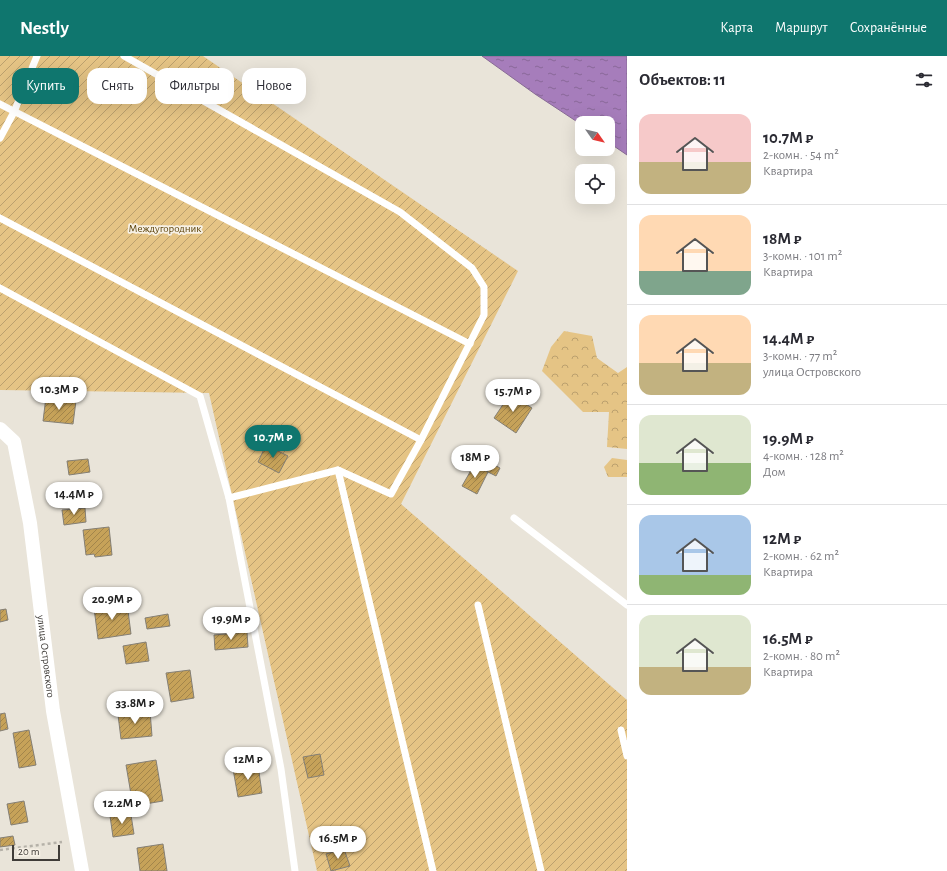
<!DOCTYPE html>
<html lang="ru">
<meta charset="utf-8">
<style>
body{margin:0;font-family:"Alegreya Sans",sans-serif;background:#f2f2f3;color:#2b2b33;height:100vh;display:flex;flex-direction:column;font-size:15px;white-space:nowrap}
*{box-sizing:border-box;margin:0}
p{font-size:13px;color:#7c7c81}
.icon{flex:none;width:22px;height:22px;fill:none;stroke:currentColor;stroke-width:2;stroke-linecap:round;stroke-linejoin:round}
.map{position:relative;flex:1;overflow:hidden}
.drawer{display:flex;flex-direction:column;background:#fff;width:320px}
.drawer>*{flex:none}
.guide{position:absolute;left:12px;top:12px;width:380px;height:36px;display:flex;gap:8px}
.needle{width:26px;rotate:124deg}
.buttons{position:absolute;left:575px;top:60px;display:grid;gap:8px}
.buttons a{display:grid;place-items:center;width:40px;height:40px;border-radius:8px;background:#fff;box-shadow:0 4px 16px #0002;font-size:20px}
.scale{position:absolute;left:12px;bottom:10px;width:48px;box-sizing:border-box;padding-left:4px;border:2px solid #3f3c38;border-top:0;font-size:11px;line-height:14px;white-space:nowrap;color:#3f3c38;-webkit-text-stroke:3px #f7f1e6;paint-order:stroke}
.price{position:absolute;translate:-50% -34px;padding:0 9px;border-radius:14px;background:#fff;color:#222;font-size:13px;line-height:26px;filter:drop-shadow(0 1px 2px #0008)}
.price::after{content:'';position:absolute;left:50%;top:24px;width:12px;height:9px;margin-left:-6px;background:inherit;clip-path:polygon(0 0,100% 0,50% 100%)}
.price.current{background:#0f766e;color:#fff}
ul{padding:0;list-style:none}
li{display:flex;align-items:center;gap:12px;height:100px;padding:0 12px}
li+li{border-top:1px solid #e1e1e2}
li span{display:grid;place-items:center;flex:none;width:112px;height:80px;border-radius:12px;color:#555}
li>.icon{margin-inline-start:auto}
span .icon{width:48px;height:48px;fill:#fffc;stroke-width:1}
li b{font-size:17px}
h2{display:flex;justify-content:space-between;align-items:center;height:48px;padding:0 12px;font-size:17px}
.pill{padding:0 14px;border-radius:12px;background:#fff;box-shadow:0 4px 16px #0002;font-size:14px;line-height:36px}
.pill.current{background:#0f766e;color:#fff}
header{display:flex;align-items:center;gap:24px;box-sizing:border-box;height:56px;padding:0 20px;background:#0f766e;color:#fff}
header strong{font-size:19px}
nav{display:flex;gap:22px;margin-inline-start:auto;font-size:14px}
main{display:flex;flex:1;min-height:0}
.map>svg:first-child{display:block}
.forest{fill:url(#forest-crowns)}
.garden{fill:url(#garden-furrows)}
.water{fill:url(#water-ripples);stroke:#876a94}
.building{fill:url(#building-hatch);stroke:#847f75}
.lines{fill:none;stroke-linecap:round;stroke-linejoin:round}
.path{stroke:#b5b1a8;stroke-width:2.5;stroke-dasharray:3 3;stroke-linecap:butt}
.service{stroke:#fff;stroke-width:7}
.minor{stroke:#fff;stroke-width:14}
.labels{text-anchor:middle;stroke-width:3.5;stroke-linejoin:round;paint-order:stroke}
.park-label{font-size:11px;fill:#60470e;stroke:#f7f1e6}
.street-label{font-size:11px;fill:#3f3c38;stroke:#f7f1e6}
</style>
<header>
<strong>Nestly</strong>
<nav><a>Карта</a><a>Маршрут</a><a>Сохранённые</a></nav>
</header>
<main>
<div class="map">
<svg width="627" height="815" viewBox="0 0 627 815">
<defs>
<pattern id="forest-crowns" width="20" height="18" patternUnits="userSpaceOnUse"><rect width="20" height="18" fill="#e5c485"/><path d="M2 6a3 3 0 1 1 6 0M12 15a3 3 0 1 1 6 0" fill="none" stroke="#bba06e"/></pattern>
<pattern id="garden-furrows" width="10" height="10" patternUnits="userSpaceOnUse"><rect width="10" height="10" fill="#e5c485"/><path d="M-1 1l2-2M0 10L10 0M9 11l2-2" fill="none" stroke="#bba06e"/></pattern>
<pattern id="water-ripples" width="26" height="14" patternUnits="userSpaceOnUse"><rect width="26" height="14" fill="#a67dbb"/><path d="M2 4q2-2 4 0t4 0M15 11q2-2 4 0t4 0" fill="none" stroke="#896899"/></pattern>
<pattern id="building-hatch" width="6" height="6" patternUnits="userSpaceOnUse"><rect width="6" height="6" fill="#c6a259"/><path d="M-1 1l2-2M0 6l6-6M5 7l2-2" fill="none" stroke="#a2854b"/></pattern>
</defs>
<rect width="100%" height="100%" fill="#e9e4d9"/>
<g class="forest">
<polygon points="564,275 592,280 597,302 618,317 627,311 627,393 607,391 609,356 583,356 542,315 551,291"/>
<polygon points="612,402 627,404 627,421 608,421 604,411"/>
</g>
<polygon class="garden" points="0,0 203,0 518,215 401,448 627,644 627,815 317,815 209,337 0,334"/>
<polygon class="water" points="482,0 627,0 627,99 608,86 608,67 582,67 582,69 535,38"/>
<g class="building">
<polygon points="510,338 532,352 516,377 494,362"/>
<polygon points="46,341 76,345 73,368 43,365"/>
<polygon points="266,389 288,400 279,417 258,406"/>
<polygon points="478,400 500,412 496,420 474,409"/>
<polygon points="88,403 90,416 69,419 67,405"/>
<polygon points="474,409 488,416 477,438 462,430"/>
<polygon points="85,452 86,466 64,469 62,454"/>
<polygon points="109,471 112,499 95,501 94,498 86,499 83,474"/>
<polygon points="127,547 131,578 98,583 94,552"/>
<polygon points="6,553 8,564 0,566 0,554"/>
<polygon points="168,558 170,570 147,573 145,562"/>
<polygon points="247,576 248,591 215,594 214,579"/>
<polygon points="146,586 149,605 126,608 123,590"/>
<polygon points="190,614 194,642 171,646 166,617"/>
<polygon points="150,655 152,680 121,683 118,659"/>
<polygon points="5,657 8,673 0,675 0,658"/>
<polygon points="29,674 36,709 19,712 13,677"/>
<polygon points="320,698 324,719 308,722 303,701"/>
<polygon points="156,704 163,745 133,750 126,709"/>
<polygon points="258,709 262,737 238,741 233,713"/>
<polygon points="24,745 28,766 11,769 7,748"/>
<polygon points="125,758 126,760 131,759 134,778 113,781 110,760"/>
<polygon points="13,780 15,789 0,791 0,782"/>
<polygon points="163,788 167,815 140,815 137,792"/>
<polygon points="344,793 350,810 331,815 326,798"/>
</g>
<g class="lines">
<polyline class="path" points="0,794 62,786"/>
<g class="service">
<polyline points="124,0 400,156 472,212 484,231 484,259 421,384 391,438 338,414 229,442"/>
<polyline points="0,48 470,288"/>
<polyline points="0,82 14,56 37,0"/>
<polyline points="0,162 421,384"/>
<polyline points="0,232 200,340 229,442 281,713 295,815"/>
<polyline points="338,414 433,815"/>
<polyline points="514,462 627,549"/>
<polyline points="478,549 541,815"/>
<polyline points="621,674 627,700"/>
</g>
<path class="minor" id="s1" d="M0 373 14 386 30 467 53 655 82 815"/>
</g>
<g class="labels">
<g class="park-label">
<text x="165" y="176">Междугородник</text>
</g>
<g class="street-label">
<text dy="4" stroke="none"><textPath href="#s1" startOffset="236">улица Островского</textPath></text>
</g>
</g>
</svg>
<div class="buttons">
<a><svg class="needle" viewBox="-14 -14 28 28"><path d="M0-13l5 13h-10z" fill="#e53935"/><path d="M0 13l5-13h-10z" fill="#7c7c81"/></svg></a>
<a><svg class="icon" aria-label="locate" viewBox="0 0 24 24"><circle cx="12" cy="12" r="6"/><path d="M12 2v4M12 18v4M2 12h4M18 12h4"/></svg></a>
</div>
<div class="scale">20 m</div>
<b class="price" style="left:59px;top:355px">10.3M ₽</b>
<b class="price" style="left:513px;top:357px">15.7M ₽</b>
<b class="price current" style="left:273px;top:403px">10.7M ₽</b>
<b class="price" style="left:475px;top:423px">18M ₽</b>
<b class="price" style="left:74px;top:460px">14.4M ₽</b>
<b class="price" style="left:112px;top:565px">20.9M ₽</b>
<b class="price" style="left:231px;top:585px">19.9M ₽</b>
<b class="price" style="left:135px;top:669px">33.8M ₽</b>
<b class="price" style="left:248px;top:725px">12M ₽</b>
<b class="price" style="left:122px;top:769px">12.2M ₽</b>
<b class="price" style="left:338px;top:804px">16.5M ₽</b>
<div class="guide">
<a class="pill current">Купить</a>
<a class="pill">Снять</a>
<a class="pill">Фильтры</a>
<a class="pill">Новое</a>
</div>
</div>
<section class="drawer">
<h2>Объектов: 11<svg class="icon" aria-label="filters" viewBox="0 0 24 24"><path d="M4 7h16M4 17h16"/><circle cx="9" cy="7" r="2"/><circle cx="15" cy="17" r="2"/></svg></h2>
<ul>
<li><span style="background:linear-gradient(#f6c9c9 60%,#c2b280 0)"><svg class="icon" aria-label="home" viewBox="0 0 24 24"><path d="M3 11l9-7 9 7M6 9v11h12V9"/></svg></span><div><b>10.7M ₽</b><p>2-комн. · 54 m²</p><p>Квартира</p></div></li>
<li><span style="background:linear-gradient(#ffd9b3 70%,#7fa58c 0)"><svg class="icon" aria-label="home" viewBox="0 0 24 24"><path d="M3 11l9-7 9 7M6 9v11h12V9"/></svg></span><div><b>18M ₽</b><p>3-комн. · 101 m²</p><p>Квартира</p></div></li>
<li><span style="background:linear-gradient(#ffd9b3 60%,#c2b280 0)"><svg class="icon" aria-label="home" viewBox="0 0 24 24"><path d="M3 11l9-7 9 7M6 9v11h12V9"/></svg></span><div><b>14.4M ₽</b><p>3-комн. · 77 m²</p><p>улица Островского</p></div></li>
<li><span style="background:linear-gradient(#dfe7d0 60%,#8fb573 0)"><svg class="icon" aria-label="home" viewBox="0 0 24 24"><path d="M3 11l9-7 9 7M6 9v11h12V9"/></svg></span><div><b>19.9M ₽</b><p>4-комн. · 128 m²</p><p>Дом</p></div></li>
<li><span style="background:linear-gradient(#a9c7e8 75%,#8fb573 0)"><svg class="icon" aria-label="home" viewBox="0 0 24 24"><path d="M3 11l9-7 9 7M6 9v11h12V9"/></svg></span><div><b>12M ₽</b><p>2-комн. · 62 m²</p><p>Квартира</p></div></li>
<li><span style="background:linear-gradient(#dfe7d0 65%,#c2b280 0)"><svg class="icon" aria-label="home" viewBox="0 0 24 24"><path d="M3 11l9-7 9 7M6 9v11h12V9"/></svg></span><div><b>16.5M ₽</b><p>2-комн. · 80 m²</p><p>Квартира</p></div></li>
</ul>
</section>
</main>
